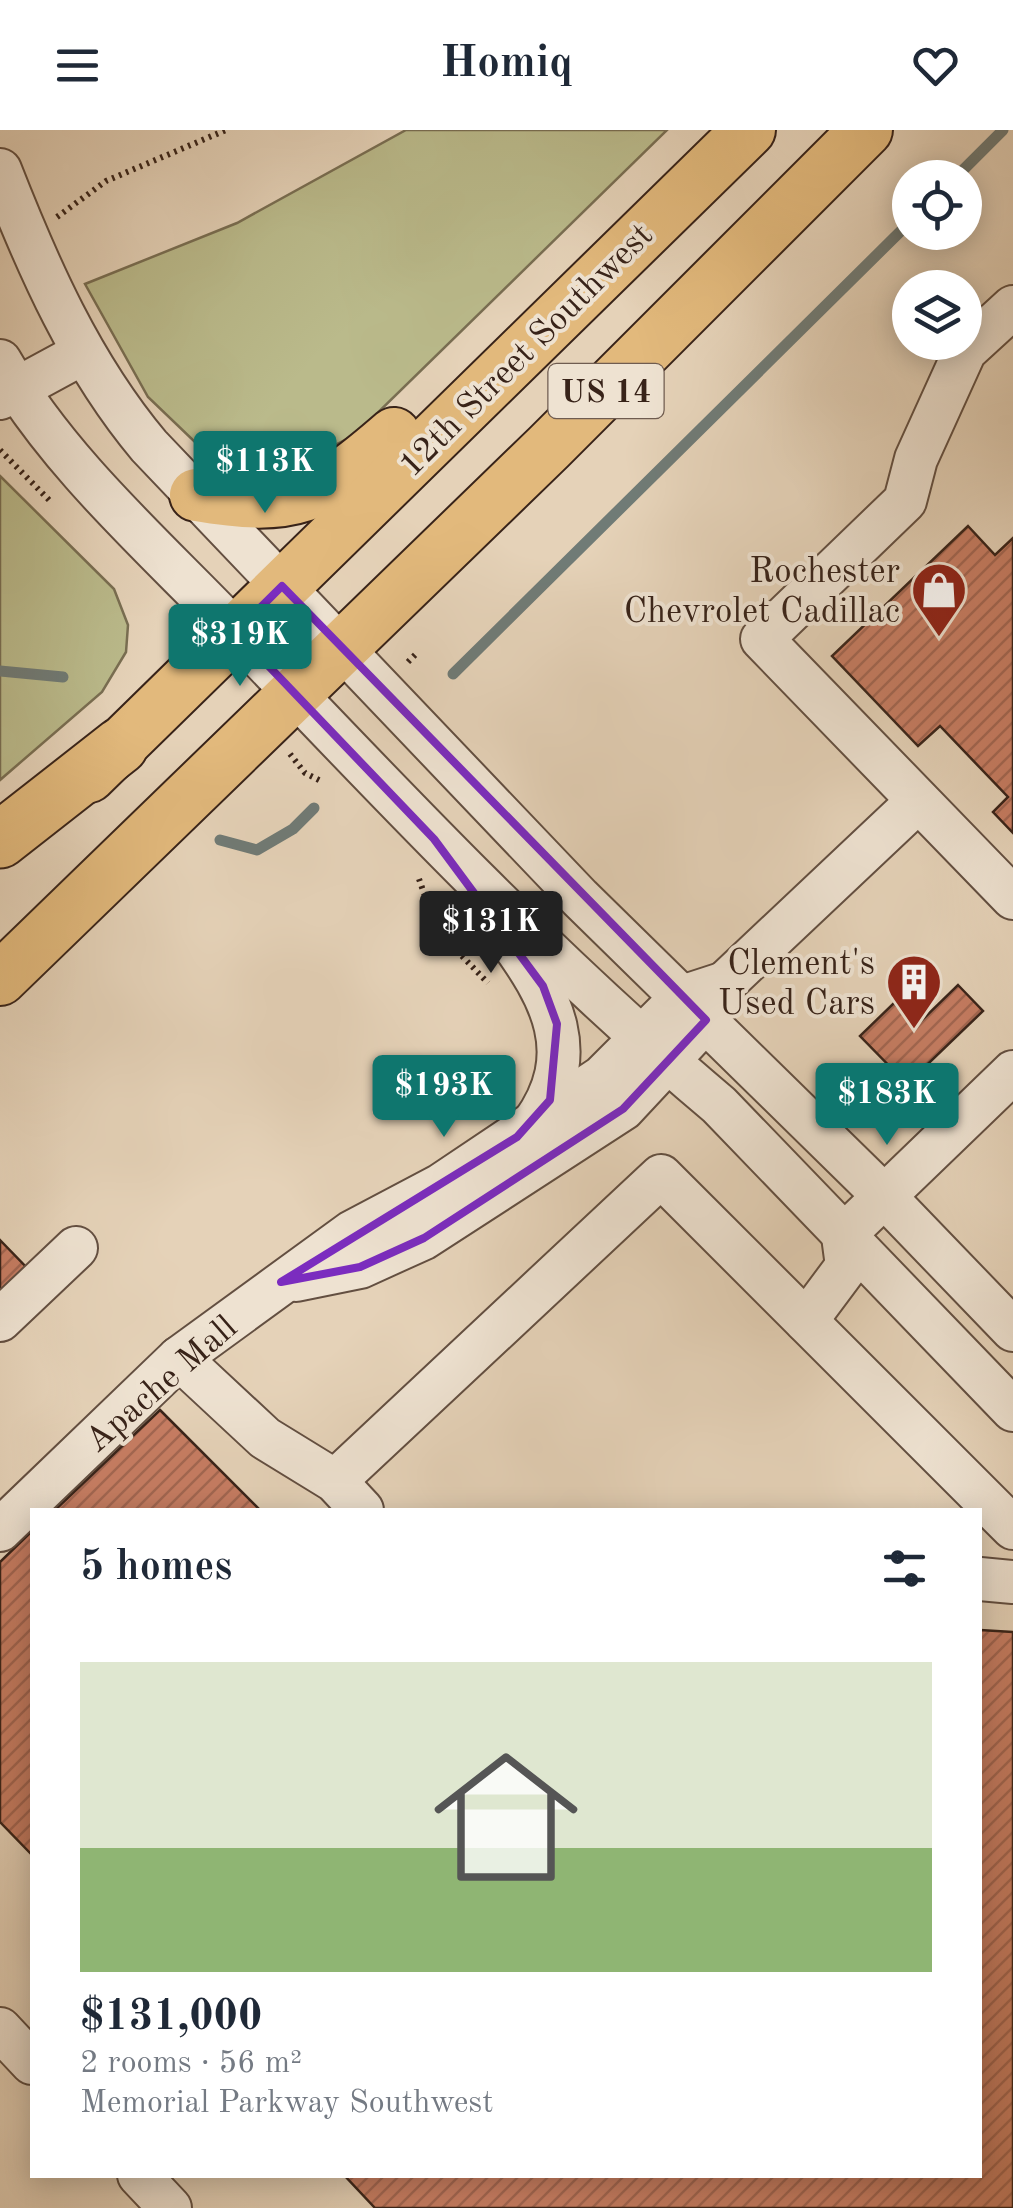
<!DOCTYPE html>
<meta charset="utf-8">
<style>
body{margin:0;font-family:"Old Standard TT",serif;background:#f6f6f7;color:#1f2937;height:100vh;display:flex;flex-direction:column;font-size:38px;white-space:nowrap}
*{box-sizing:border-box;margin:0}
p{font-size:32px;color:#747a83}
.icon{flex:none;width:55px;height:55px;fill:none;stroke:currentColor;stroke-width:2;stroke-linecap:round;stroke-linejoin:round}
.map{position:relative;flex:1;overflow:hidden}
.details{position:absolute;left:30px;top:1378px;width:952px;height:670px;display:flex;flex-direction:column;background:#fff;border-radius:0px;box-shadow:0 5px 25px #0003}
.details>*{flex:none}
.fabs{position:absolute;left:892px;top:30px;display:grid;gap:20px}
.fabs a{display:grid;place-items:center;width:90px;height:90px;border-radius:50%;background:#fff;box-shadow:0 5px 25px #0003;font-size:50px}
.price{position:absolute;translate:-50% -85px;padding:0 22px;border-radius:10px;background:#0f766e;color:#fff;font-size:32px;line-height:65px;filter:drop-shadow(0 2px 5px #0008)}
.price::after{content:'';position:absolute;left:50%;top:60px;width:30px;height:22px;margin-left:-15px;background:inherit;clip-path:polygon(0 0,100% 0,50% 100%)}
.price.active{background:#222;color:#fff}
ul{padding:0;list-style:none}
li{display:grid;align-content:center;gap:20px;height:530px;padding:0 50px}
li+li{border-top:2px solid #e0e1e3}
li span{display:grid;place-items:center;height:310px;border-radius:0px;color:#555}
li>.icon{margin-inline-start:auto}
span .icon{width:180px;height:180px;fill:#fffc;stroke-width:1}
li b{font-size:42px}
h2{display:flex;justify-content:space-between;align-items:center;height:120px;padding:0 50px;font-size:42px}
header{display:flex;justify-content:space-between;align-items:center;height:130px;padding:0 50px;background:#fff;font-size:45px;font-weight:600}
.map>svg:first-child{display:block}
.grass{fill:#baba8b;stroke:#796e52;stroke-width:2.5}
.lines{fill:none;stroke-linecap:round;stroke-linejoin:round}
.stream{stroke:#707b76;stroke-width:11}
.building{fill:url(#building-hatch);stroke:#382319;stroke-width:2.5}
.minor-casing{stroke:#634f41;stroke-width:46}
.major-casing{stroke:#382319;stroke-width:56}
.highway-casing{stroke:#382319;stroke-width:59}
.path{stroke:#382319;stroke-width:6;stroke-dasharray:2.5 5;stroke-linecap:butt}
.minor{stroke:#eee2d1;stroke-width:42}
.major{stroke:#e2b97c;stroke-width:52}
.highway{stroke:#e2b97c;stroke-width:55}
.marked{fill:none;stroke:#7b2cbf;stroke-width:8;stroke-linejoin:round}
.labels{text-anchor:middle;stroke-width:8;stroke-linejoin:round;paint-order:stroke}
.shield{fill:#eee2d1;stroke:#6f5c50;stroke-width:2.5}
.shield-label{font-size:32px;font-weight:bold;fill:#382319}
.street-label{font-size:35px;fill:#382319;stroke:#eee2d1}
.poi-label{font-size:35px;fill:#382319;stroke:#eee2d1;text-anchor:end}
</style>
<header><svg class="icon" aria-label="menu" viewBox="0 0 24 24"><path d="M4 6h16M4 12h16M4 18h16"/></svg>Homiq<svg class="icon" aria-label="heart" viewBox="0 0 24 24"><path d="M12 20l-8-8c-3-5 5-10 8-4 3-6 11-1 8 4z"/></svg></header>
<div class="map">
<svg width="1013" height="2078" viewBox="0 0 1013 2078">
<defs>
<pattern id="building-hatch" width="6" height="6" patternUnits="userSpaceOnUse" patternTransform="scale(2.5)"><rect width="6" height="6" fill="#c77d63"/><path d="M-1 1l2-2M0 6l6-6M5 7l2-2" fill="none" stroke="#a36651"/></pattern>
</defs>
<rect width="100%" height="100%" fill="#e5d2b8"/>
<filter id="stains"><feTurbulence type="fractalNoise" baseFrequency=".002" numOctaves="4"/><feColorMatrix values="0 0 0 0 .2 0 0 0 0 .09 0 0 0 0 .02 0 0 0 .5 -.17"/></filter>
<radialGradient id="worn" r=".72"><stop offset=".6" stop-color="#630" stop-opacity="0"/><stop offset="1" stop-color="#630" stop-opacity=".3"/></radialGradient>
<g class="grass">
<path d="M406 0H667L356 304C312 329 271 338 221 337L148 267 85 154 237 93Z"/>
<polygon points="0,346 114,459 128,495 126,522 102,562 0,650"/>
</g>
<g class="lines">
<g class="stream">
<polyline points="955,48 1003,0"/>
<polyline points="0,541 63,547"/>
<polyline points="453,544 910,92"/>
<polyline points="220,710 257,720 293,699 314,678"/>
</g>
</g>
<g class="building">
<polygon points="968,396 995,425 1013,408 1013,703 993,682 1008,667 940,596 918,616 832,526"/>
<polygon points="958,855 983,881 907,954 860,906 894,873 916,896"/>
<polygon points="0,1110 30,1141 0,1170"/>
<polygon points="160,1280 260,1380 55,1380"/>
<polygon points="32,1401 32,1725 0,1692 0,1432"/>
<polygon points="980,1500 1013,1502 1013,2078 375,2078 344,2045 980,2045"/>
</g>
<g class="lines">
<g class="minor-casing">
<g id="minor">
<path d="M0 40C38 137 81 235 149 316L580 768 884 1066 1013 1200"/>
<polyline points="1013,177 965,221 916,329 905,371 762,509 1013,768"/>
<path d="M0 231C60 335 156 418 238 504 393 667 548 831 719 975L1013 1280"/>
<polyline points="0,268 83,223"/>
<path d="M507 806C552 867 583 924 533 994"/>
<polyline points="296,1150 360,1137 424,1108 623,979 706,890 725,853 918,671"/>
<polyline points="0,1190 76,1118"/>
<polyline points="806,1191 847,1136 843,1106 1013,942"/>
<polyline points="179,1228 265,1308 335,1351 362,1380"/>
<polyline points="335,1351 661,1046 1013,1398"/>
<polyline points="0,1400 179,1228 352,1102 441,1055 602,947 682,867 725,853"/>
<polyline points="980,1449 1013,1452"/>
<polyline points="0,1899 32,1933"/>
<polyline points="139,2045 170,2078"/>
</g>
</g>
<g class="major-casing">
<g id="major">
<path d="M196 365C295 382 320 368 394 304"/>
<polyline points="89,646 749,0"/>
<polyline points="0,849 549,317 866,0"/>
</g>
</g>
<g class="highway-casing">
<polyline id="highway" points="0,710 120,616"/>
</g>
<g class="path">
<polyline points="57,87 106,51 226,0"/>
<polyline points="0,320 51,372"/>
<polyline points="408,532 418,522"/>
<polyline points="290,624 305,643 321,651"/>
<polyline points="419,749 437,800 488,853"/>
</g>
<use href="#minor" class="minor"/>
<use href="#major" class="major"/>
<use href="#highway" class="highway"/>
</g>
<path class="marked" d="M282 456 706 890 623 979 424 1108 360 1137 281 1152 517 1007 550 970 557 894 543 856 434 709 236 502Z"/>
<defs>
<g id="shop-pin" transform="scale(2.875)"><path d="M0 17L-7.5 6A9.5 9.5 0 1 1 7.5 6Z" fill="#8f2418" stroke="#eee2d1"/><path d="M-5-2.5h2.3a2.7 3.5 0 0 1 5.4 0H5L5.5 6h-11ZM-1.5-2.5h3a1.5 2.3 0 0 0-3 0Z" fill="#fff"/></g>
<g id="building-pin" transform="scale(2.875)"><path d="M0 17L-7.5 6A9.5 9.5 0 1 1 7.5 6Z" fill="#8f2418" stroke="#eee2d1"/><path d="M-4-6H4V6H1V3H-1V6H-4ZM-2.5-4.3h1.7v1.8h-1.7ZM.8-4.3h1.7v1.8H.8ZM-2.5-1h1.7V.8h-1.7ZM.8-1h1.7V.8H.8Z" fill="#fff"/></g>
</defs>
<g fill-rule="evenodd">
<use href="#shop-pin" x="939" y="460"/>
<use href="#building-pin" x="914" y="852"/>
</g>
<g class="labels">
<rect class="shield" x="548.5" y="234" width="115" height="54" rx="8"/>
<g class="shield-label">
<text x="606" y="272">US 14</text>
</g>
<g class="street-label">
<text transform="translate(525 219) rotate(-45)" y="12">12th Street Southwest</text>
<text transform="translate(160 1253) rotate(-41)" y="12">Apache Mall</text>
</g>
<g class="poi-label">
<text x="900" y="452">Rochester<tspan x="900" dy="40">Chevrolet Cadillac</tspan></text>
<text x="875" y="844">Clement's<tspan x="875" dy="40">Used Cars</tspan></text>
</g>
</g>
<rect width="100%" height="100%" filter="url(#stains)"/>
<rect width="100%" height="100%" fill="url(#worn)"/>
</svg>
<div class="fabs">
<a><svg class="icon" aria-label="locate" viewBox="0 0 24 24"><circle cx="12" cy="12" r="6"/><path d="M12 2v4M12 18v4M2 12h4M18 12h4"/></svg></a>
<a><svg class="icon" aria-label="layers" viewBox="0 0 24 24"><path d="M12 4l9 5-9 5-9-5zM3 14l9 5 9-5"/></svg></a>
</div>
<b class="price" style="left:265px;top:386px">$113K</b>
<b class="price" style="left:240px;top:559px">$319K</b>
<b class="price active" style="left:491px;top:846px">$131K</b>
<b class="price" style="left:444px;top:1010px">$193K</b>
<b class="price" style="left:887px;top:1018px">$183K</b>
<section class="details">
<h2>5 homes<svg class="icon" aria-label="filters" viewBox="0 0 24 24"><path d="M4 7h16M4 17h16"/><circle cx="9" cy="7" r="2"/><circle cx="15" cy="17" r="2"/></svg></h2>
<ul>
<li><span style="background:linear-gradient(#dfe7d0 60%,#8fb573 0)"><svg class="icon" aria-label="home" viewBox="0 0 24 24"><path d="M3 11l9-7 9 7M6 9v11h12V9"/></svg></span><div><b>$131,000</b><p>2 rooms · 56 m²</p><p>Memorial Parkway Southwest</p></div></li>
</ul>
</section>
</div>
